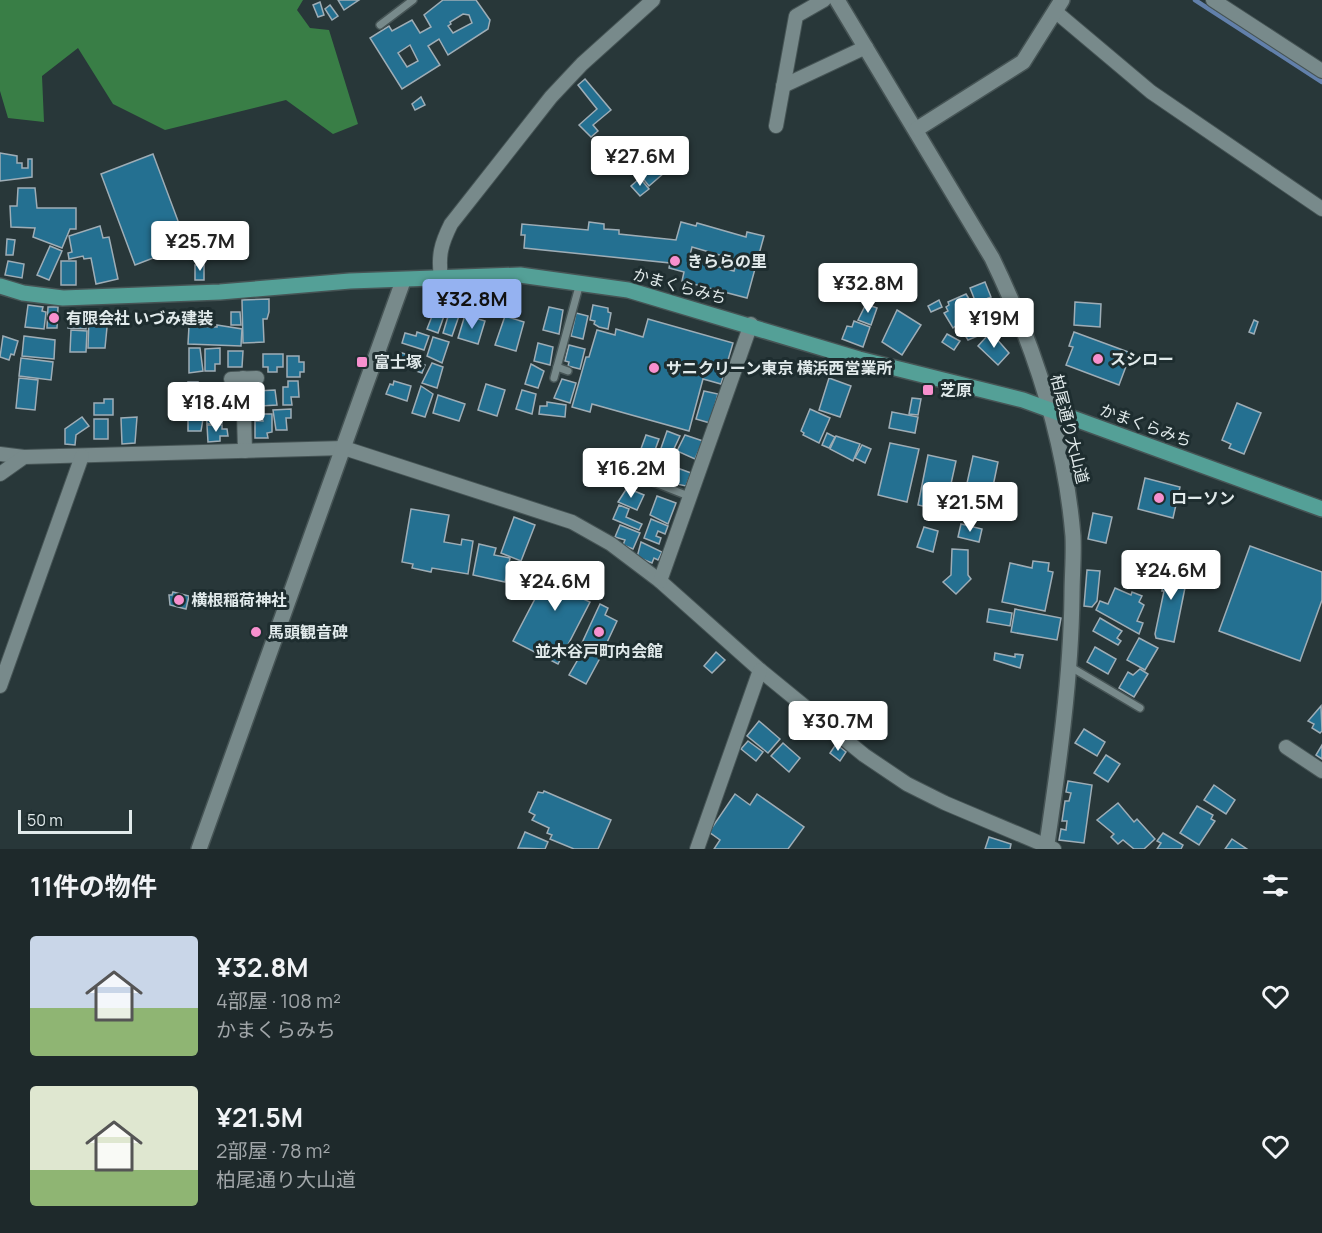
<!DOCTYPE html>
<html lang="ja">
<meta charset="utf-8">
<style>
body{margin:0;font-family:Manrope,"Noto Sans JP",sans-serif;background:#263133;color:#f1f3f6;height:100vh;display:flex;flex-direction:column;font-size:22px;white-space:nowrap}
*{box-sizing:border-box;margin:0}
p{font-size:20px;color:#a1a6a9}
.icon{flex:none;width:33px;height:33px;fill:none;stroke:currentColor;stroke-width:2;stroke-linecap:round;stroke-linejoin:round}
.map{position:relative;height:849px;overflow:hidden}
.sheet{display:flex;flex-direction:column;background:#1e292b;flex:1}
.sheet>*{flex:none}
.scale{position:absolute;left:18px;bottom:15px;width:114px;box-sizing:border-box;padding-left:6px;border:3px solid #e1eaeb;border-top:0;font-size:16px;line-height:21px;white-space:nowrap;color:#e1eaeb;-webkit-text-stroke:4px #1e2d2f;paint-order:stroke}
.price{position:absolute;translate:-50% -51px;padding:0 14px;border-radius:6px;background:#fff;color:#222;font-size:20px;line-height:39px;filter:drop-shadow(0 2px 3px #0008)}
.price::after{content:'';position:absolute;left:50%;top:36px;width:18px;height:14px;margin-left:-9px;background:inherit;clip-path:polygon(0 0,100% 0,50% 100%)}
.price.active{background:#95b2f1;color:#111}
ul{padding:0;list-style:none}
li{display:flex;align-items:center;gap:18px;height:150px;padding:0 30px}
li span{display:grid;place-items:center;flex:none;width:168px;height:120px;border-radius:6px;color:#555}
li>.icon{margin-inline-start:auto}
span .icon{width:72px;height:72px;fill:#fffc;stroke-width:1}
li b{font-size:26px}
h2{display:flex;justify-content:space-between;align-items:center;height:72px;padding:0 30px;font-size:26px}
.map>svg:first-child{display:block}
.forest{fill:#397e46}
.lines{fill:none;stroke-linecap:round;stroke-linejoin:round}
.stream{stroke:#6280ab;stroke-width:4.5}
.building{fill:#247091;stroke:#9eadb6;stroke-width:1.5;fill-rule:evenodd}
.service-casing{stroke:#465455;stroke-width:10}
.minor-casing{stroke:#465455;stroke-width:16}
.tertiary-casing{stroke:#465455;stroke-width:18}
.secondary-casing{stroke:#465455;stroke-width:18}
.service{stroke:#788a8b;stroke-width:7}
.minor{stroke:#788a8b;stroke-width:14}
.tertiary{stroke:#788a8b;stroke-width:15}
.secondary{stroke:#54a097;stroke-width:15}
.poi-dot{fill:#f790ce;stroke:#1e2d2f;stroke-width:2}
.labels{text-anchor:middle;stroke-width:6;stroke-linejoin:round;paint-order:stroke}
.poi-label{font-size:16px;font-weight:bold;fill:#e1eaeb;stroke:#1e2d2f;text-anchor:start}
.street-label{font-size:16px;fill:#e1eaeb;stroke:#1e2d2f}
</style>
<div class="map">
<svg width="1322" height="849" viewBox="0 0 1322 849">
<rect width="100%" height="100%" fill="#283739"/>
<polygon class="forest" points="0,0 303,0 297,10 310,28 329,30 358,124 333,134 286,100 165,130 113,104 78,48 42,76 44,122 8,118 0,91"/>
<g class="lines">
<polyline class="stream" points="1195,0 1322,82"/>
</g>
<g class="building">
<polygon points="338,0 359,0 344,10"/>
<path d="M443 0H476L490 20 488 29 448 55 439 39 428 46 440 65 402 89 370 38 389 26 392 31 412 20 420 33 431 27 424 15ZM463 14 469 15 472 23 453 33 448 26 451 24 450 22ZM410 45 418 61 407 67 398 53Z"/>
<polygon points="320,2 324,15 318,17 313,5"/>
<polygon points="330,5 338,16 332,20 325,9"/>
<polygon points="585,79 611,110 593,125 598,131 591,137 579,125 597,109 578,85"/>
<polygon points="421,97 425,105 415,110 412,104"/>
<polygon points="0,153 17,156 17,163 22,163 22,168 28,168 28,159 32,159 32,177 0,181"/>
<polygon points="153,154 187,245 135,265 101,174"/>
<polygon points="656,164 664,173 649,186 641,176"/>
<polygon points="640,178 649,189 640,196 631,186"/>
<polygon points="18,188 35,188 37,208 76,208 76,229 70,229 62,248 33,237 35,228 11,227 10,206 17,206"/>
<path d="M589 222 604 224V229L619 230V234L676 240 681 222 696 226 697 223 746 237 747 232 764 236 747 298 682 281 684 272 669 268 670 263 524 248 525 235H521L522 224 588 230ZM692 247 737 260 734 271 689 259Z"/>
<polygon points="100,226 103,238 109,237 118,279 96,284 91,258 84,259 83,256 69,259 68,253 72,252 69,236"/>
<polygon points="7,239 15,240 13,255 6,255"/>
<polygon points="50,246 62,251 49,280 37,275"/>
<polygon points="201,254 204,262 198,265 195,257"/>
<polygon points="8,261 24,264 22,278 5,275"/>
<rect x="61" y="261" width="15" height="24"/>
<rect x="195" y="265" width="9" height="15"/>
<polygon points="985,282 991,297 976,303 970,288"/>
<polygon points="966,294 979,315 975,317 985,333 968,340 958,324 953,328 944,313 948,311 946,307 949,305 948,302"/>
<polygon points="269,299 269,312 267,319 263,319 264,342 243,343 242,300"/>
<polygon points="939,300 942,307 931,312 928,306"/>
<polygon points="1075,302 1101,304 1100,327 1074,325"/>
<polygon points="866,304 877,308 871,325 858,320"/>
<polygon points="28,305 43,307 42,311 46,312 44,329 25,327"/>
<polygon points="593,305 608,308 608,312 611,313 608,329 599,327 594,324 595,321 590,320"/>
<polygon points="436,306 444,309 445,313 438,333 427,329"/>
<polygon points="48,307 58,307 57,328 47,328"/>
<polygon points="549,307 563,310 559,334 543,330"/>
<polygon points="450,310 460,313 452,336 443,333"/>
<polygon points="897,310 921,325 902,355 882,342"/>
<polygon points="69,311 86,311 86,329 68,328"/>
<polygon points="231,312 240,312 241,325 231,325"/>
<polygon points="576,313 588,316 583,339 571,336"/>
<polygon points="465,315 485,321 478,344 458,338"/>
<polygon points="505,316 524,322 516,351 495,345"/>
<polygon points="89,317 108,317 105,348 88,348"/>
<polygon points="648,319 733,343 721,384 703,379 689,431 592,404 590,412 572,407 586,357 589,357 597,330 615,335 616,329 643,337"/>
<polygon points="1254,320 1258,322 1254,334 1249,332"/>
<polygon points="854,321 870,327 863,347 842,339 847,326 852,327"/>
<polygon points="217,325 242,329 241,346 188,344 189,326 217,327"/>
<polygon points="71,330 87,331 86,352 70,352"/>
<polygon points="417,332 429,336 424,350 402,343 405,333 416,336"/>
<polygon points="1074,332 1131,353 1119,385 1066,365 1073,347 1069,346"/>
<polygon points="947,334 960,341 954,350 942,342"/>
<polygon points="988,335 993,339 995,337 1009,353 998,365 978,346"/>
<polygon points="3,336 18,341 14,355 11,354 9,360 0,357"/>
<polygon points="24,336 55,340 54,359 22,356"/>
<polygon points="433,337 449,342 442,363 427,356"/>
<polygon points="538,343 553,347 550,365 534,361"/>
<polygon points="569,345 585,349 580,369 568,366 569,362 565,361"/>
<polygon points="189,348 200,348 203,371 189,373"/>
<polygon points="220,348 220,364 215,364 215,371 205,371 205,349"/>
<polygon points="228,351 243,351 242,367 228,367"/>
<polygon points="399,352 421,359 420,364 425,365 422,373 402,366 403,363 396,360"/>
<polygon points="263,354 283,354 283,367 277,367 277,372 268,372 268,367 263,367"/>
<polygon points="287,356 299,356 299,362 304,362 304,372 300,372 300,377 287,377"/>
<polygon points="21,358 53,362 51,380 19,376"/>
<polygon points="432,363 443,367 437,388 422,383"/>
<polygon points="531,364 544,371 538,388 525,384"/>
<polygon points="19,378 38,380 35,410 16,408"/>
<polygon points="829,378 851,386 840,417 819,410"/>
<polygon points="562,379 576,383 570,403 554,398"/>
<polygon points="288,381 298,381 299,397 291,397 292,405 283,405 283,387 288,387"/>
<polygon points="394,381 411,386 407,401 386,394 390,384 393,385"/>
<polygon points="188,382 198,382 198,388 202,388 203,408 189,408"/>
<polygon points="486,384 505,390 497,416 478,410"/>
<polygon points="421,386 433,394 425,417 412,413"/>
<polygon points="206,388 221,388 221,393 226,392 227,403 207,403"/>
<polygon points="275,390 277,405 260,406 260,400 255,400 255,391"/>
<polygon points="522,390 536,394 532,414 516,409"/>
<polygon points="704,391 718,394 710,423 696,419"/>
<polygon points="438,395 465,404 459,421 433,413"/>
<polygon points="912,398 921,399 918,415 909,414"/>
<polygon points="104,399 113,399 113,415 94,415 94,403 104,403"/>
<polygon points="547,402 566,405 565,417 539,414 540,406 547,406"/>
<polygon points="1237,403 1261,413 1244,454 1229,448 1231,444 1222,440"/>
<polygon points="226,407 226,418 221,418 222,423 207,424 206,408"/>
<polygon points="291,409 291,418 286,418 287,430 276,430 273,410"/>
<polygon points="810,409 830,418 819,443 803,435 804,433 801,431"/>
<polygon points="892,412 918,417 915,433 889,428"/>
<polygon points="204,413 201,431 188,431 188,414"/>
<polygon points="262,414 272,414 272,432 267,433 268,438 255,438 255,421 263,421"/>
<polygon points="82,417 89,426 76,435 75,445 65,444 65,429"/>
<polygon points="137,417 135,443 122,444 121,418"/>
<rect x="94" y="419" width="14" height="20"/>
<polygon points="207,425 222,425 222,429 227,429 228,436 220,436 220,441 208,442"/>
<polygon points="667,431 680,436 671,455 660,451"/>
<polygon points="827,433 835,437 829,448 822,445"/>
<polygon points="646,435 659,439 651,461 638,457"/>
<polygon points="685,435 703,441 695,459 677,451"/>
<polygon points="836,436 860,444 853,461 830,449"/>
<polygon points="890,443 919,449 907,502 878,495"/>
<polygon points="862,445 871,449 865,463 855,458"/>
<polygon points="928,455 956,461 945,511 918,505"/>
<polygon points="973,456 998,462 986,520 960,515"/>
<polygon points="655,457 668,462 663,480 649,475"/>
<polygon points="672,466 691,473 686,486 667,482"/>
<polygon points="1145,478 1180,487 1173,518 1138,509"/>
<polygon points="627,488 644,495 637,510 618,502"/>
<polygon points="657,496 676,503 668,524 650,515"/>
<polygon points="619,505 629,509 626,517 642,524 639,530 613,519"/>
<polygon points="411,509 449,515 444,542 461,545 462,539 473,541 468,574 432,568 431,572 412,568 413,564 402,562"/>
<polygon points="1093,513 1112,517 1106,543 1088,539"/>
<polygon points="514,517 535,525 521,561 501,553"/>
<polygon points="651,519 668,526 665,534 658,531 656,536 661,538 659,544 644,538"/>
<polygon points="961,524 982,529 979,542 958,537"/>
<polygon points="620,525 640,533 633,549 623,545 625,540 615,537"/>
<polygon points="924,527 938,531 933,552 917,547"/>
<polygon points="641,542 662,552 658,560 654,558 652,563 637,557"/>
<polygon points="479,544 496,548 494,555 510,558 505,582 473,575"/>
<polygon points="1250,546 1322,572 1322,600 1300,661 1219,631"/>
<polygon points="952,549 968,550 968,575 971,579 956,594 943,582 951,575"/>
<polygon points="1033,561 1049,563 1048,571 1053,572 1045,611 1002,602 1010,563 1032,568"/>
<polygon points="1172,564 1189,568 1174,642 1156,638 1155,634 1164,591 1162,591 1163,582 1158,581 1156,577 1160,573 1165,574 1167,568"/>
<polygon points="547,565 557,571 559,567 567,571 570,566 594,578 583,599 590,602 558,664 513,641 538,593 534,591"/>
<polygon points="1087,570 1100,571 1097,601 1092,607 1084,606"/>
<polygon points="1115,588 1131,595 1132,592 1142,596 1139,602 1144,605 1137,621 1143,623 1139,634 1096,610 1100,601 1108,604"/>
<polygon points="173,592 189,596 186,609 170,605 169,595 172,595"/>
<polygon points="600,604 608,608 605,615 617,621 602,653 582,643"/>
<polygon points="989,609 1012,613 1010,626 987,622"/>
<polygon points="1015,609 1061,618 1057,640 1011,632"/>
<polygon points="1100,618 1122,631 1117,638 1121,641 1118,645 1093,631"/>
<polygon points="1139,638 1158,648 1145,670 1127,660"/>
<polygon points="1095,647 1116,659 1108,674 1087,662"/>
<polygon points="584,649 600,658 586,684 569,675"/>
<polygon points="716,652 725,660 712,673 704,666"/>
<polygon points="995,653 1015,657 1015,654 1023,655 1020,668 994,660"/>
<polygon points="1140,669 1148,674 1134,697 1119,688 1128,672 1133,675"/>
<polygon points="1321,706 1322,731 1320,733 1312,728 1314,724 1308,721"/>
<polygon points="759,721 780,739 768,753 747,736"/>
<polygon points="1084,729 1105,742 1097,756 1075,743"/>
<polygon points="748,741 763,752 756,761 741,749"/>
<polygon points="783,743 800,758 789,772 771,756"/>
<polygon points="836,744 846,752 840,761 830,753"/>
<polygon points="1322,745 1322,759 1316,755"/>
<polygon points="1106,755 1120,764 1108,782 1094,773"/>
<polygon points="1068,781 1092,785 1084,843 1059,840 1061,829 1066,830 1067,821 1062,821 1065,801 1069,801 1071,793 1066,792"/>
<polygon points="1214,785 1235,800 1226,814 1204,800"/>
<polygon points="544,791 611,820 598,849 574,849 550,839 552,835 547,833 549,828 532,820 535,815 529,812 538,792 543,793"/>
<polygon points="735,794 750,805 757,794 804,827 788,849 714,849 720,840 709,832"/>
<polygon points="1118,803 1134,822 1137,819 1155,839 1144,849 1134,849 1123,840 1118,844 1111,837 1114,834 1097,820"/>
<polygon points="1197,806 1213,815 1211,819 1215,821 1199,845 1180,833"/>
<polygon points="525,832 548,842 545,849 518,848"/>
<polygon points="1163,833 1183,845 1181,849 1157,849 1161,843 1157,841"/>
<polygon points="989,837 1011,844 1010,849 985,849"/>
<polygon points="1232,839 1247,849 1225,849"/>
</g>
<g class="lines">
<g class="service-casing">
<g id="service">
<polyline points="380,25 413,0"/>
<polyline points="557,367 568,371"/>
<polyline points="554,378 580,283"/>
<polyline points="635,475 691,497"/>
<polyline points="1069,666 1140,708"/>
</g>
</g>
<g class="minor-casing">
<g id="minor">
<polyline points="1213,0 1322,71"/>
<polyline points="1056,12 1151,92 1322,209"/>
<polyline points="783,86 866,47"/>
<polyline points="776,126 796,16 824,0"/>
<path d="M441 277C438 256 441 244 451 224L551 97 582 64 653 0"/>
<polyline points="243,378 245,451"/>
<polyline points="231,379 257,378"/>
<polyline points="0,454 24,457"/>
<polyline points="0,474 24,457 344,448 572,522 611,544 660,581 760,670 864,755 907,784 945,803 1054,849"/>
<polyline points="660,581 751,324"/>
<polyline points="0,686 82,456"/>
<polyline points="1286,747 1322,771"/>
<polyline points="697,849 760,670"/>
</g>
</g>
<g class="tertiary-casing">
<g id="tertiary">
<path d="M837 0 992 258C1034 345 1065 440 1073 536 1074 556 1072 576 1072 595 1071 679 1059 762 1047 844"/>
<polyline points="917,129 1023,62 1062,0"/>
<polyline points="199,849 403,281"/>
</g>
</g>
<g class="secondary-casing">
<polyline id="secondary" points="0,286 23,293 63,298 220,292 350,281 520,275 628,290 859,359 1023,400 1322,509"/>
</g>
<use href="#service" class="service"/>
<use href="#minor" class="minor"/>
<use href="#tertiary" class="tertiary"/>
<use href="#secondary" class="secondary"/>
</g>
<g class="poi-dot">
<circle cx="675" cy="261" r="6"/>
<circle cx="54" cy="318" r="6"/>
<circle cx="1098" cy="359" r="6"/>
<rect x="356" y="356" width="12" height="12" rx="3"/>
<circle cx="654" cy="368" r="6"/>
<rect x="922" y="384" width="12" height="12" rx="3"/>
<circle cx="1159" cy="498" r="6"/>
<circle cx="179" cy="600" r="6"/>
<circle cx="256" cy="632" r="6"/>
<circle cx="599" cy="632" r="6"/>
</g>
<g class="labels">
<g class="poi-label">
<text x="687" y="267">きららの里</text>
<text x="66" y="324">有限会社 いづみ建装</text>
<text x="1110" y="365">スシロー</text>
<text x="374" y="368">富士塚</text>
<text x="666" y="374">サニクリーン東京 横浜西営業所</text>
<text x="940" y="396">芝原</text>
<text x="1171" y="504">ローソン</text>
<text x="191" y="606">横根稲荷神社</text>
<text x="268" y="638">馬頭観音碑</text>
<text x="599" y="657" text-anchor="middle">並木谷戸町内会館</text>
</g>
<g class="street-label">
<text transform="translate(680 286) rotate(15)" y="6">かまくらみち</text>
<text transform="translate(1146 425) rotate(20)" y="6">かまくらみち</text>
<text transform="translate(1070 429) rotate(76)" y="6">柏尾通り大山道</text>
</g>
</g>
</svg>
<div class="scale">50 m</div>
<b class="price" style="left:640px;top:187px">¥27.6M</b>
<b class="price" style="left:200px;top:272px">¥25.7M</b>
<b class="price" style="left:868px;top:314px">¥32.8M</b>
<b class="price active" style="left:472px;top:330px">¥32.8M</b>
<b class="price" style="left:994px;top:349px">¥19M</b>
<b class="price" style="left:216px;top:433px">¥18.4M</b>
<b class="price" style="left:631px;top:499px">¥16.2M</b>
<b class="price" style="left:970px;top:533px">¥21.5M</b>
<b class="price" style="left:1171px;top:601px">¥24.6M</b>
<b class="price" style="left:555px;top:612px">¥24.6M</b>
<b class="price" style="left:838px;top:752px">¥30.7M</b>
</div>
<section class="sheet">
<h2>11件の物件<svg class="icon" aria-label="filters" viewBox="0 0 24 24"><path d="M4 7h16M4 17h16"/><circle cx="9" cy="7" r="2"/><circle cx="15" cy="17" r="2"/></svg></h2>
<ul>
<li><span style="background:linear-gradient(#c9d6e8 60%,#8fb573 0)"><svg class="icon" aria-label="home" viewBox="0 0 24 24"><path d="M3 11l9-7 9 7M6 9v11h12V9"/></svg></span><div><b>¥32.8M</b><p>4部屋 · 108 m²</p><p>かまくらみち</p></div><svg class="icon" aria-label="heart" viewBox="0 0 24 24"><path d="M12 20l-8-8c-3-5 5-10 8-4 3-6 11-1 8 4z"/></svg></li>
<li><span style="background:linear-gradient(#dfe7d0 70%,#8fb573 0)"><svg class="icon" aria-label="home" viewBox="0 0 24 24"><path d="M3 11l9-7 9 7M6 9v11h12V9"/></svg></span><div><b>¥21.5M</b><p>2部屋 · 78 m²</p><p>柏尾通り大山道</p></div><svg class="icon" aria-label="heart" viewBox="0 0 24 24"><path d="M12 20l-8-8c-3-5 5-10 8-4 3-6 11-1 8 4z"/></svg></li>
</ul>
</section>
